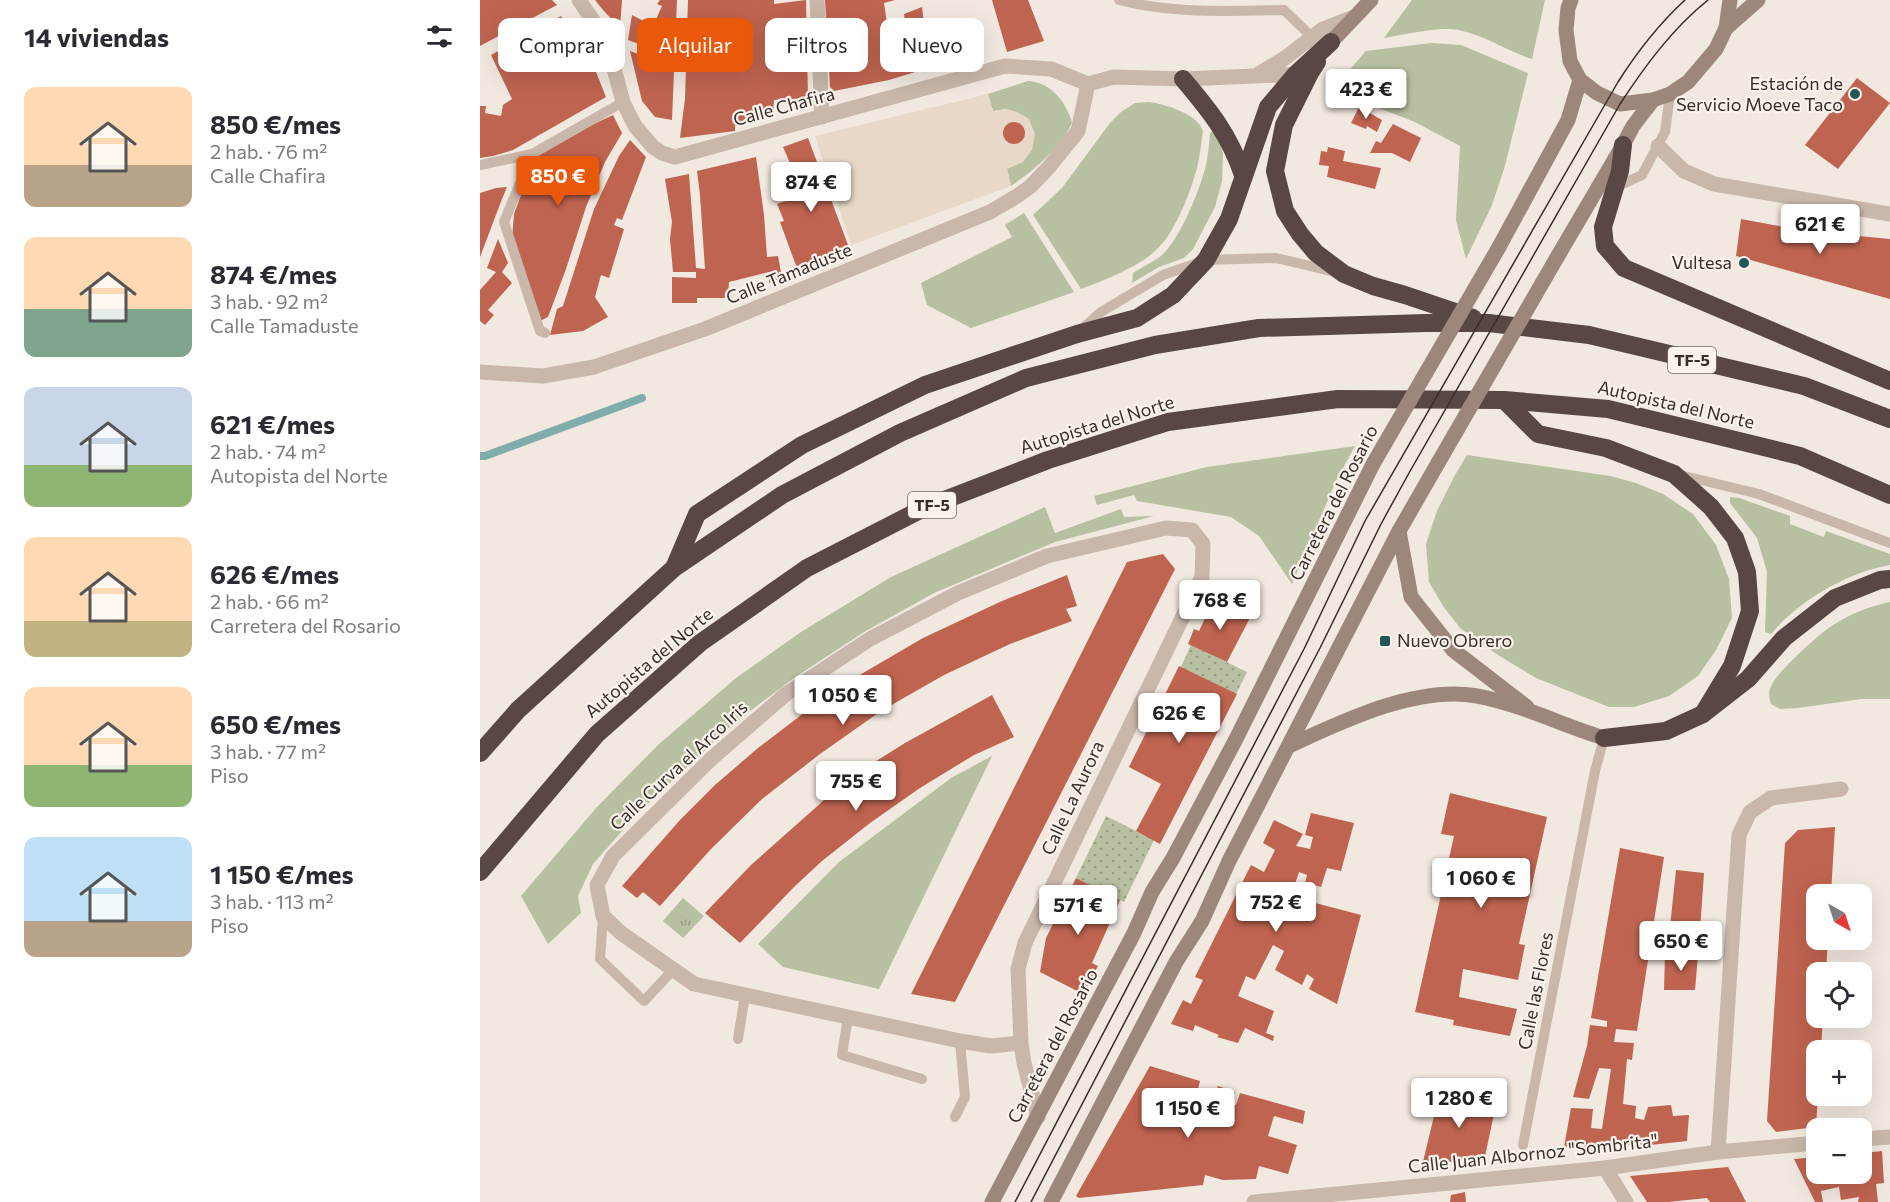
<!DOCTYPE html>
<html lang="es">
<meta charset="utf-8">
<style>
body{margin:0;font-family:Commissioner,sans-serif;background:#f7f7f7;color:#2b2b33;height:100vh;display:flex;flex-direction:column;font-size:22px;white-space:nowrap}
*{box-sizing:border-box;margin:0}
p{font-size:20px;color:#7c7c81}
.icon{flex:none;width:33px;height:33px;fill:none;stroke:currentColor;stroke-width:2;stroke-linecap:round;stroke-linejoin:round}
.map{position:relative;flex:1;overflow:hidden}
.panel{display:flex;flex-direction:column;background:#fff;width:480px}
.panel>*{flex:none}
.banner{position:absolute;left:18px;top:18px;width:570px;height:54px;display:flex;gap:12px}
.needle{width:39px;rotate:141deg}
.buttons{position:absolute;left:1326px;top:884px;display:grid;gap:12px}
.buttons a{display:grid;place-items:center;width:66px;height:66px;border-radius:12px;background:#fff;box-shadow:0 6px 24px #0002;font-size:30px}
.price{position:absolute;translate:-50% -51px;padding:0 14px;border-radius:6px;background:#fff;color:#222;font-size:20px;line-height:39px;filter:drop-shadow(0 2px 3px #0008)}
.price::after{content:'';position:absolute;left:50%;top:36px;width:18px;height:14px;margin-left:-9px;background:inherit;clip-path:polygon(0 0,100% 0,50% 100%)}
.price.on{background:#ea580c;color:#fff}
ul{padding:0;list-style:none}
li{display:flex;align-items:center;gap:18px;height:150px;padding:0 24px}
li span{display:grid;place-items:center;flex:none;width:168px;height:120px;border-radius:12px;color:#555}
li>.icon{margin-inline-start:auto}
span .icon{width:72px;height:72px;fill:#fffc;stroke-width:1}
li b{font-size:26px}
h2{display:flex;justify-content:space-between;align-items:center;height:72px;padding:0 24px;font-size:26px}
.pill{padding:0 21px;border-radius:12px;background:#fff;box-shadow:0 6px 24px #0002;font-size:21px;line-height:54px}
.pill.on{background:#ea580c;color:#fff}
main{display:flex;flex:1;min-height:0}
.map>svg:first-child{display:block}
.grass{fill:url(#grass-dots)}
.park{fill:url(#park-tufts)}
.garden{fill:#b7c0a0}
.plaza{fill:#e8d8c7}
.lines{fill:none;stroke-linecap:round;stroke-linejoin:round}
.stream{stroke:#80adac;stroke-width:8}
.building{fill:#bf6450}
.service{stroke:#c9b7ab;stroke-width:10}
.pedestrian{stroke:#c9b7ab;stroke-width:15}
.minor{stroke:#c9b7ab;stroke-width:15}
.secondary{stroke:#9d877d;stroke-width:15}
.motorway{stroke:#584742;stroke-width:18}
.tram{stroke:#372e2a;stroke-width:1.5}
.secondary-bridge{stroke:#9d877d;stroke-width:15}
.poi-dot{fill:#225657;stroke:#f9f2eb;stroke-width:2}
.labels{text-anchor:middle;stroke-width:4.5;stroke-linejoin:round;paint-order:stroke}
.shield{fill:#f9f2eb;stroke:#716964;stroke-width:1.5}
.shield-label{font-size:16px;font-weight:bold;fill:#372e2a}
.poi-label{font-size:18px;fill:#372e2a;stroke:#f9f2eb;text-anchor:end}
.street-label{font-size:18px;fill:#372e2a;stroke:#f9f2eb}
</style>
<main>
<section class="panel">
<h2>14 viviendas<svg class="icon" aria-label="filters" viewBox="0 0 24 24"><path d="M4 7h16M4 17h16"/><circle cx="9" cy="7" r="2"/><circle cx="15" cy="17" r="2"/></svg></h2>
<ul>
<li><span style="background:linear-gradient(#ffd9b3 65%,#b9a48a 0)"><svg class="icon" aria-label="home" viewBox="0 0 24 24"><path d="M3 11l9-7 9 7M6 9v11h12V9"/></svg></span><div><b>850 €/mes</b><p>2 hab. · 76 m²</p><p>Calle Chafira</p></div></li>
<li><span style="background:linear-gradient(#ffd9b3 60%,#7fa58c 0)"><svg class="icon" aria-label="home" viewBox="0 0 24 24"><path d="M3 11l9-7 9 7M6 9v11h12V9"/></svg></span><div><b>874 €/mes</b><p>3 hab. · 92 m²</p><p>Calle Tamaduste</p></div></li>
<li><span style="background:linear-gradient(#c9d6e8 65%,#8fb573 0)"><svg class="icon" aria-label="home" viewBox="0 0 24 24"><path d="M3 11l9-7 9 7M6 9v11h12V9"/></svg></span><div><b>621 €/mes</b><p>2 hab. · 74 m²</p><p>Autopista del Norte</p></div></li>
<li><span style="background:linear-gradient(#ffd9b3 70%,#c2b280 0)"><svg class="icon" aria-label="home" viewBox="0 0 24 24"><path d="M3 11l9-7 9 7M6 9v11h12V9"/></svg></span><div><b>626 €/mes</b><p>2 hab. · 66 m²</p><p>Carretera del Rosario</p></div></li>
<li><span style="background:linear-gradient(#ffd9b3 65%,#8fb573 0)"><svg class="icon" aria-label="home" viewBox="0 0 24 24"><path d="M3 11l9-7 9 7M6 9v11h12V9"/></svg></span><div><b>650 €/mes</b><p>3 hab. · 77 m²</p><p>Piso</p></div></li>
<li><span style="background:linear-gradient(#bfe0f5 70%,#b9a48a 0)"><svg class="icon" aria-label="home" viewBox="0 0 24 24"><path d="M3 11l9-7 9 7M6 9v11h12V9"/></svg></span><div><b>1 150 €/mes</b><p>3 hab. · 113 m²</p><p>Piso</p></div></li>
</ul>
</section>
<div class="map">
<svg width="1410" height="1202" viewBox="0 0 1410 1202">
<defs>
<pattern id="grass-dots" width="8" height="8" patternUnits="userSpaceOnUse" patternTransform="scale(1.5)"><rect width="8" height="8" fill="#b7c0a0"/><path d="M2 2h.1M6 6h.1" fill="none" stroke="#969c83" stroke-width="1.8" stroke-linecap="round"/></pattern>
<pattern id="park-tufts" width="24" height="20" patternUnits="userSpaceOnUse" patternTransform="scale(1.5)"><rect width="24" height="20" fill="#b7c0a0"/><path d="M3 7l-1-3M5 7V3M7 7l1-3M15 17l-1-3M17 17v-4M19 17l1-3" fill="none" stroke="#969c83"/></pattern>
</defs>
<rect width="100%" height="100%" fill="#f1e8df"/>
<g class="grass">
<polygon points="711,645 767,672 756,694 701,667"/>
<polygon points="626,816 674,840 644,902 596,878"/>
</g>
<polygon class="park" points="203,898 224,916 203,938 183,921"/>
<g class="garden">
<path d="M932 0H1065L1052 59C1026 51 1005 35 978 30 962 26 922 35 904 38Z"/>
<polygon points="951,43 981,45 1048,73 1024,169 1012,205 986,259 976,220 980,146 935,122 852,90 886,51"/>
<path d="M548 81C572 83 585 101 592 122 585 144 551 173 531 186L527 169 526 109 513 111 508 94Z"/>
<path d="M669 102C685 104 718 114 723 131 721 143 720 156 717 168 710 193 695 234 675 251 658 267 623 281 601 289L553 215 582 188 630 123 641 112 655 103Z"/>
<path d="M736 129 743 153 742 181 735 207 713 249 704 258 679 267 652 283 653 273C662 267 673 262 681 256 700 239 718 194 725 169 728 158 729 145 730 133Z"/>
<polygon points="544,213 594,292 491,328 447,305 441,283 532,237 525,225"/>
<polygon points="875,446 856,481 812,584 779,536 751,517 657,501 654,495 617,505 614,496 727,467"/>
<polygon points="987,455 1130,476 1156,483 1183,494 1213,514 1236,545 1249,579 1252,618 1236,650 1218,676 1189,696 1154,707 1129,707 1056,678 1018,655 980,628 963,606 949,582 946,544 957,511 975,475"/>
<path d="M1250 497 1259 498 1310 516V524L1344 537 1346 531 1410 554V565C1368 572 1318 601 1291 634L1285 632 1287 572 1277 538 1250 503Z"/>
<polygon points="565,507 575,533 641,509 644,517 674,516 575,542 454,593 384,632 314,678 254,723 157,814 113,864 98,896 101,913 68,944 41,896 116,808 179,744 256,678 321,632 411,577"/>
<path d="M1410 602V699H1381L1318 708 1300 709 1291 704C1289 698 1288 693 1291 686 1297 672 1337 636 1350 627 1368 615 1389 606 1410 602Z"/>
<polygon points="512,756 399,989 303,967 278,944 359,862 471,778"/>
</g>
<polygon class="plaza" points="508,94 513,111 526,109 537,112 549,119 555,134 552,150 543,162 527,169 531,186 371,245 335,136"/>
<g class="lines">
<polyline class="stream" points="0,456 5,456 162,398"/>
</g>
<g class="building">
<polygon points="0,0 72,0 77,5 0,46"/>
<polygon points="115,0 142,0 140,28 123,10"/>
<polygon points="180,0 197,0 192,120 175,117 162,101 150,51 172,59 175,50 148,40 152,15 173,26 182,6 177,4"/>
<polygon points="208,0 294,0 294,4 326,0 328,98 294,100 293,113 255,126 255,131 200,138 205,99"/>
<polygon points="345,0 415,0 404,3 411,50 416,47 413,32 426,30 424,14 442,7 444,23 448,21 455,56 481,49 485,63 456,71 455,66 409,80 354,91 350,87"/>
<polygon points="512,0 548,0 564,41 527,52"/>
<polygon points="81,16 94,40 96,37 107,59 110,57 126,97 33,150 13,156 0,158 0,106 6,106 5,113 21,116 23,105 32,99 11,55"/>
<polygon points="1377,78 1410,103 1358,169 1325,145"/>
<polygon points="879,107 902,120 897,132 887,126 886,129 871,123"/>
<polygon points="133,115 142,133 125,162 106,207 86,269 68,317 60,321 32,239 34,214 46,181 60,154 99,131"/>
<circle cx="534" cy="133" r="11"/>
<polygon points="913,124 941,138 930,162 912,153 890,153 896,141 901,143"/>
<polygon points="328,138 371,253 318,271 300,222 304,221 297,204 324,195 303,147"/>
<polygon points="150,140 166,157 142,220 137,218 134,225 144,229 129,278 121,275 115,297 128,317 103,331 70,335 77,309 83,306 114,209 139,156"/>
<polygon points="848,147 865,151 863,161 901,168 895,189 847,177 849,166 839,165 841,151 847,152"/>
<polygon points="276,157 284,215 287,257 298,256 302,278 289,283 289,272 249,282 248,298 217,298 217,303 192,303 192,277 216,278 216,272 193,272 190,239 192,222 185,179 209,174 216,268 225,269 220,195 217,171"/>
<polygon points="27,187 22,199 0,257 0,193 16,188"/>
<polygon points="1261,219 1326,231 1410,239 1410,299 1256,256"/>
<polygon points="18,239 28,263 22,272 32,283 8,310 14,315 5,325 0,321 0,290 16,272 7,268"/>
<polygon points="683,554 695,569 475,1002 431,994 647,562"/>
<polygon points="587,575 597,606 586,609 592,621 530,644 464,675 401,711 340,754 282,799 230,850 180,906 163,892 157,898 142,886 200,820 235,785 278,748 354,690 443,638 522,601"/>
<polygon points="731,601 772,614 747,662 708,644 714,629 719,631 726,616 723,614"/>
<polygon points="699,666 757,694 680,844 656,831 681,784 649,767"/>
<polygon points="512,695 534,737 494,755 440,788 390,823 342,861 315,886 260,943 225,913 271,865 352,793 385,768 425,743"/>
<polygon points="970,793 1067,817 1039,944 1045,945 1038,980 983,969 979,997 1037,1009 1030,1036 973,1025 974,1020 935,1012 974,836 961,834"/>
<polygon points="831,813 874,823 861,871 847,868 841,887 825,883 827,875 819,872 814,887 810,886 805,895 881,915 857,1004 829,989 834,979 827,974 822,985 795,970 804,951 793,945 775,980 766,976 758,996 794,1011 786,1033 794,1036 793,1041 765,1028 758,1043 737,1037 739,1035 715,1025 713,1031 691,1024 703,1000 711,1004 723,980 715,977 771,865 784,872 795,850 783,843 794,820 823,834 816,846 830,849 833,837 825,835"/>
<polygon points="1355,827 1351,894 1336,894 1336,939 1348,939 1346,972 1336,972 1336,1017 1343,1017 1341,1050 1336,1050 1338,1095 1336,1127 1296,1132 1287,1121 1305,843 1318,830"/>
<polygon points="1140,848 1184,857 1157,1031 1136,1029 1134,1042 1154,1043 1152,1060 1147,1059 1143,1104 1156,1106 1155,1118 1164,1120 1168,1107 1191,1105 1193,1116 1209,1115 1207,1141 1161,1146 1122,1143 1121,1148 1084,1147 1091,1108 1113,1109 1111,1128 1122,1129 1131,1069 1119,1068 1109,1099 1093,1097 1107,1046 1110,1025 1127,1027 1127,1021 1111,1018"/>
<polygon points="1196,870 1224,873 1220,930 1190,927"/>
<polygon points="596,878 640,900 612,963 618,966 603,994 560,972 566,938"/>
<polygon points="1185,955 1218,955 1215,990 1184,990"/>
<polygon points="670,1066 720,1081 716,1098 732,1102 738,1086 755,1092 751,1104 756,1105 760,1093 825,1111 823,1124 794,1116 788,1136 817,1145 808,1174 779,1166 776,1179 743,1180 725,1175 723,1185 599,1198 596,1196"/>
<polygon points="961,1087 1017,1100 1004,1161 969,1162 968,1167 941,1170"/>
<polygon points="1402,1151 1404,1183 1396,1184 1398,1202 1378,1202 1379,1197 1361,1200 1359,1187 1341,1191 1343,1202 1335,1202 1314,1159 1336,1157 1336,1173 1382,1173 1382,1153"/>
<polygon points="1248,1167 1266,1202 1230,1202 1227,1198 1188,1202 1167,1202 1150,1176"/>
<polygon points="985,1192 986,1202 970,1202 971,1195"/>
</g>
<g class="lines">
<g class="service">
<path d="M639 0C693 14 749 11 804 10L831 36"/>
<polyline points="0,165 52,154"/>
<polyline points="1134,188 1162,175 1185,132 1190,94"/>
<polyline points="601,330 621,312 683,275 726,260 796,258 855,272"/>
<polyline points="65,333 60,331 24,222 52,154 143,102"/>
<polyline points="1200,475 1279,494 1410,543"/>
<polyline points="123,916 120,959 164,1001 193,970"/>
<polyline points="368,1017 362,1055 442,1079"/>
<polyline points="258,1039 265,995"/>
<polyline points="475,1117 485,1097 480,1041"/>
<polyline points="1043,1145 1115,771 1124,738"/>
</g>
<polyline class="pedestrian" points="1125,1168 1146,1202"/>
<g class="minor">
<polyline points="99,0 116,25 133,65 143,102 155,126 173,147 182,153 195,157 525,66 571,69 608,84"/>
<polyline points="337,0 342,117"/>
<polyline points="777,75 805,58 843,29 874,17"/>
<polyline points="608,84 634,77 703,79 823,74"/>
<polyline points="1178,146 1204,171 1234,184 1410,214"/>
<polyline points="0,372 63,376 114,367 225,329 510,212 537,196 551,186 569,167 598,131 608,84"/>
<polyline points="541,1043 511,1046 480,1041 214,984 141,933 123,916 117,885 133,856 231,759 306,694 390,639 478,593 567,556 686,528 712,530 723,544 722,577 545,943 538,969 541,1043 544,1063 558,1117"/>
<polyline points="1382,1139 1410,1137"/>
<polyline points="1238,1152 1259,835 1270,812 1291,798 1361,789"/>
<polyline points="774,1202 1125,1168 1238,1152 1336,1143"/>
</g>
<g class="secondary">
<polyline points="1091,0 1088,8 1086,30 1090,61 1100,80 1117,93 1140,104 1173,100 1190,94 1208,82 1236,49 1246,28 1250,0"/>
<polyline points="1246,28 1278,0"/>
<polyline points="851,42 891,0"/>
<polyline points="1019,247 1088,120 1100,80"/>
<polyline points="1079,254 1143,145 1153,126 1173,100"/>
<polyline points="919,531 931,597 973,650 1047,707"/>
<path d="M809 746C863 721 937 685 997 696 1040 704 1082 725 1124 738"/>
<polyline points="512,1202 654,933 672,892 693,858 756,739 893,464"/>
<polyline points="571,1202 696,962 722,921 749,861 919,531 958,463"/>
</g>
<g class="motorway">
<polyline points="837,62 830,73 804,125 795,171 805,211 820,234 836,253 864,274 893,286 925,295 993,318"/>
<path d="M703 79C730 111 749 134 763 175"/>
<polyline points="1143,145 1140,171 1123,227 1125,246 1144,268 1410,381"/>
<polyline points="1024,400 1058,434 1126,448 1194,474 1231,507 1255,538 1267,572 1270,611 1252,666 1223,714"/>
<polyline points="194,568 217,514 322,445 445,385 597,334 657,318 693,295 726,260 749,219 788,107 815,75 851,42"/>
<polyline points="1124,738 1186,731 1223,714 1268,679 1304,638 1355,598 1400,580 1410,579"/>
<polyline points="0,753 38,710 194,568 302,495 420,433 546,378 675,345 779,328 946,323 1009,323 1109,335 1324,386 1410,419"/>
<polyline points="0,872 117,734 220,643 327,568 444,508 568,460 688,422 858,399 1024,400 1128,409 1320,456 1410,495"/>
</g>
<g class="tram">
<path d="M535 1202 824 649 885 521 1138 82C1157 52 1179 24 1205 0"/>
<path d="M551 1202 840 648 901 524 929 473 1140 104C1165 66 1192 29 1228 0"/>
</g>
<g class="secondary-bridge">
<polyline points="958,463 1079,254"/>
<polyline points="893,464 1019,247"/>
</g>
</g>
<g class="poi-dot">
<circle cx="1375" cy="94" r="6"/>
<circle cx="1264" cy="263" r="6"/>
<rect x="899" y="635" width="12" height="12" rx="3"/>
</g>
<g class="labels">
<g class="shield">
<rect x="1188" y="347" width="48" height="26" rx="4.5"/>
<rect x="428" y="492" width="48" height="26" rx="4.5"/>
</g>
<g class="shield-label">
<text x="1212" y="366">TF-5</text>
<text x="452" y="511">TF-5</text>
</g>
<g class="poi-label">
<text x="1363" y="90">Estación de<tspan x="1363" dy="21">Servicio Moeve Taco</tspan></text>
<text x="1252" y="269">Vultesa</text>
<text x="917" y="647" text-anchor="start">Nuevo Obrero</text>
</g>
<g class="street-label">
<text transform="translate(304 107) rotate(-15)" y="6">Calle Chafira</text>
<text transform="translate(309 274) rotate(-22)" y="6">Calle Tamaduste</text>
<text transform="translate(1196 405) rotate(13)" y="6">Autopista del Norte</text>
<text transform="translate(617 425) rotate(-17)" y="6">Autopista del Norte</text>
<text transform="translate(854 503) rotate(-63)" y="6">Carretera del Rosario</text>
<text transform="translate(169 663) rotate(-40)" y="6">Autopista del Norte</text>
<text transform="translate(199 766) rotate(-43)" y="6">Calle Curva el Arco Iris</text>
<text transform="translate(593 798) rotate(-65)" y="6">Calle La Aurora</text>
<text transform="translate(1056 991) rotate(-79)" y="6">Calle las Flores</text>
<text transform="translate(573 1046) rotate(-62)" y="6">Carretera del Rosario</text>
<text transform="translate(1053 1154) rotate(-6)" y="6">Calle Juan Albornoz "Sombrita"</text>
</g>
</g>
</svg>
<div class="buttons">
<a><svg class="needle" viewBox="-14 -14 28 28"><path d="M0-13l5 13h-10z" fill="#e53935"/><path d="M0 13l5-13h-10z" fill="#7c7c81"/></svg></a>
<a><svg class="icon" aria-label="locate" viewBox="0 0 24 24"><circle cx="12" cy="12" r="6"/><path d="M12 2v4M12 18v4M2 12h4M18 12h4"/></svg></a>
<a>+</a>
<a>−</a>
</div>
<b class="price" style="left:886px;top:120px">423 €</b>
<b class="price on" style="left:78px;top:207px">850 €</b>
<b class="price" style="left:331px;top:213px">874 €</b>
<b class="price" style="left:1340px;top:255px">621 €</b>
<b class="price" style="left:740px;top:631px">768 €</b>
<b class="price" style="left:363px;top:726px">1 050 €</b>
<b class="price" style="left:699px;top:744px">626 €</b>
<b class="price" style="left:376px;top:812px">755 €</b>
<b class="price" style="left:1001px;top:909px">1 060 €</b>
<b class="price" style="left:796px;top:933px">752 €</b>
<b class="price" style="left:598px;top:936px">571 €</b>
<b class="price" style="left:1201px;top:972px">650 €</b>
<b class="price" style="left:979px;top:1129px">1 280 €</b>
<b class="price" style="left:708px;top:1139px">1 150 €</b>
<div class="banner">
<a class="pill">Comprar</a>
<a class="pill on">Alquilar</a>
<a class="pill">Filtros</a>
<a class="pill">Nuevo</a>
</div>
</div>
</main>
